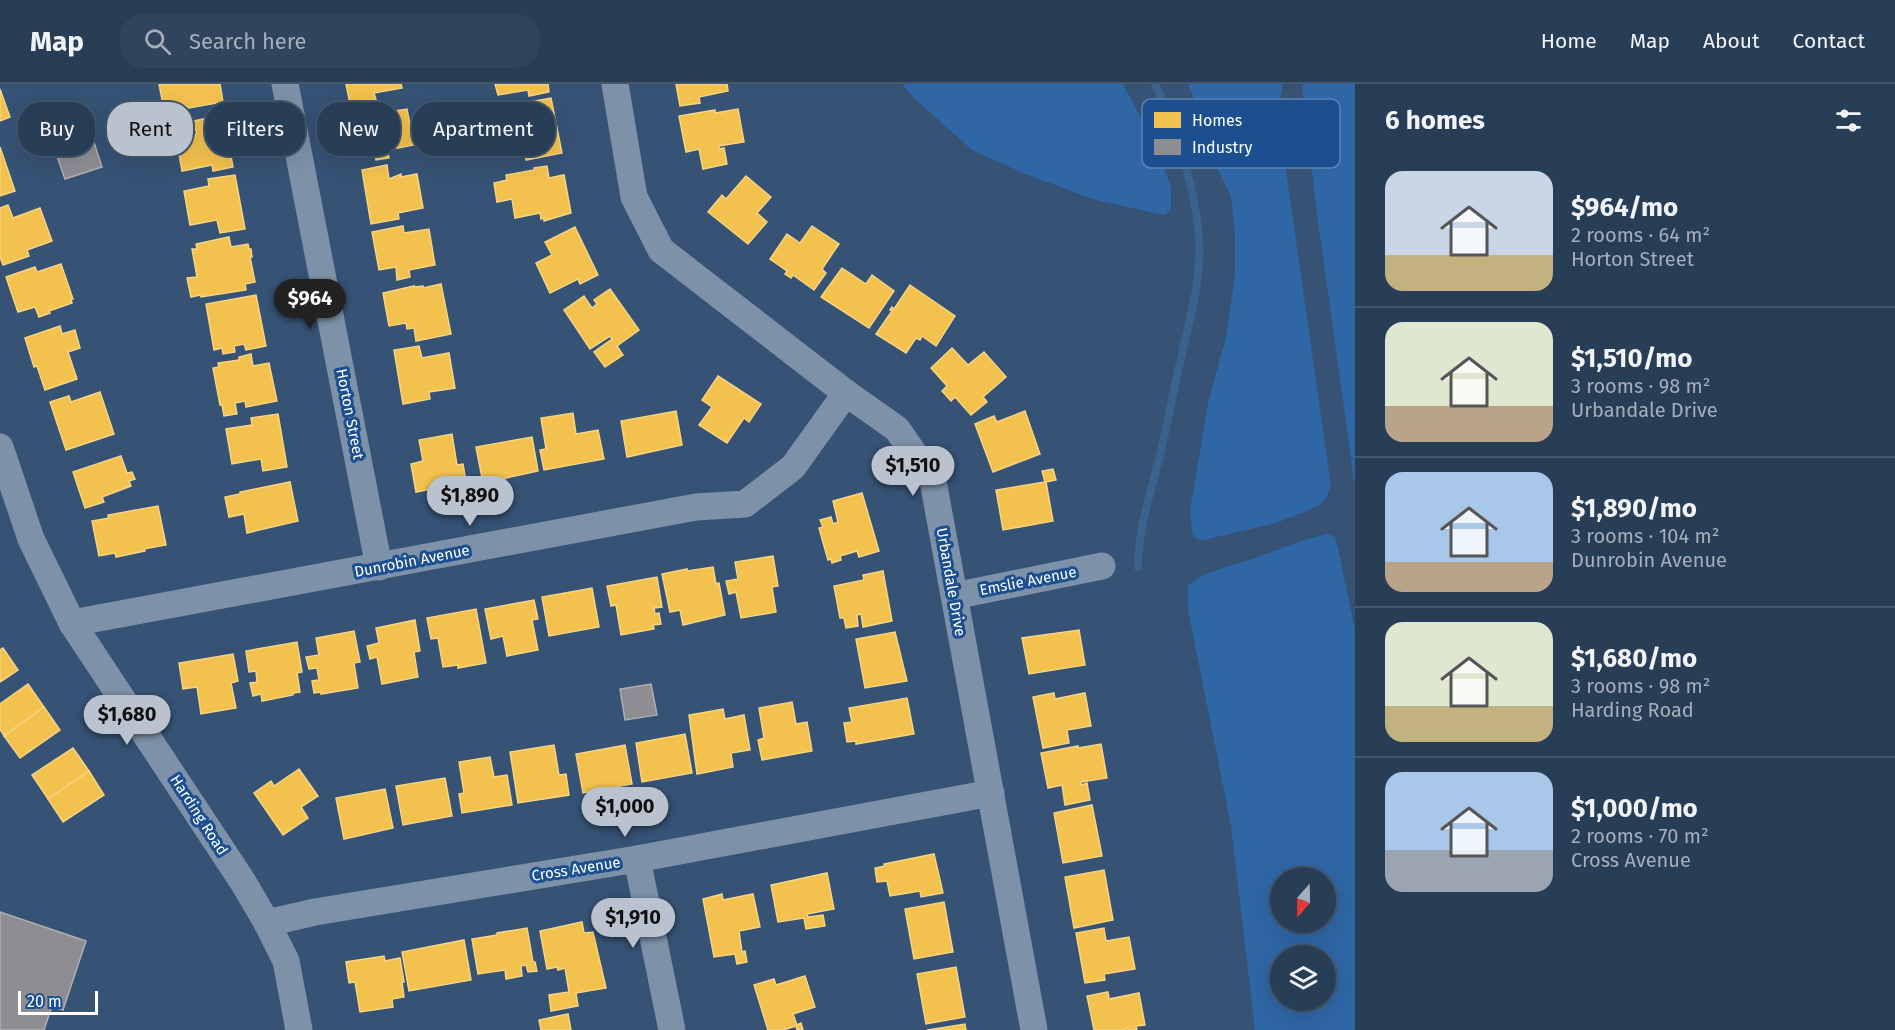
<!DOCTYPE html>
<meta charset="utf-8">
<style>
body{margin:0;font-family:"Fira Sans",sans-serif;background:#30455d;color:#f1f3f6;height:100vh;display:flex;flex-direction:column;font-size:22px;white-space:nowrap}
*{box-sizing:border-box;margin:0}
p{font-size:20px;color:#a5aeba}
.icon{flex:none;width:33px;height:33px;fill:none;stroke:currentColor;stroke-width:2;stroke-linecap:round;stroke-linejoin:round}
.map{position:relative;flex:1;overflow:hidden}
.details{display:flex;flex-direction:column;background:#283e57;width:540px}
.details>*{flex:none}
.guide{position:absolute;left:18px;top:18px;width:570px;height:54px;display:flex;gap:12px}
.needle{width:39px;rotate:200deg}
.controls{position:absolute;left:1270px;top:783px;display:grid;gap:12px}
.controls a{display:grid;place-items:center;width:66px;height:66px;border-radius:50%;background:#283e57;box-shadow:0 6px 24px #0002,0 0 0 2px #44576d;font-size:30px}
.scale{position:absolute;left:18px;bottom:15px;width:80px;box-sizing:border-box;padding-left:6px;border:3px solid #fff;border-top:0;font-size:16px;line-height:21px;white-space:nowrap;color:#fff;-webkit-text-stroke:4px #1b4f8f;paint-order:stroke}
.price{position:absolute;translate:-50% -51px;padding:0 14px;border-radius:21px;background:#b9c2ce;color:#111;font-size:20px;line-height:39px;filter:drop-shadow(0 2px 3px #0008)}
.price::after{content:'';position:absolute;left:50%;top:36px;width:18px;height:14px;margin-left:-9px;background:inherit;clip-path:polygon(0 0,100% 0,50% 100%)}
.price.active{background:#222;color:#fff}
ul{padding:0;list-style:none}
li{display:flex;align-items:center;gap:18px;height:150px;padding:0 30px}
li+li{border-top:2px solid #44576d}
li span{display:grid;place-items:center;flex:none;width:168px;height:120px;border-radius:18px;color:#555}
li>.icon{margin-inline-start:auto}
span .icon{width:72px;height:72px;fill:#fffc;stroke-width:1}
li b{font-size:26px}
h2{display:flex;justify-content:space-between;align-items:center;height:72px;padding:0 30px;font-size:26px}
.pill{padding:0 21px;border-radius:24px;background:#283e57;box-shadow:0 6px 24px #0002,0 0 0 2px #44576d;font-size:21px;line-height:54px}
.pill.active{background:#b9c2ce;color:#111}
header{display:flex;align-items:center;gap:36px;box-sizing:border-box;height:84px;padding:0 30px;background:#283e57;border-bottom:2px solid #44576d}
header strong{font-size:28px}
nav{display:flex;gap:33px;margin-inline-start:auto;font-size:21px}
.search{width:420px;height:54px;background:#30455d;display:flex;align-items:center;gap:15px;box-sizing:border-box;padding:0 21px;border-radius:24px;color:#a5aeba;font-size:22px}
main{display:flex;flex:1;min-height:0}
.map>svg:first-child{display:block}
.green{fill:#2f66a5;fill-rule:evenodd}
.homes{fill:#f2c14e;stroke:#f6d483;stroke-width:1.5}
.industry{fill:#8d8d92;stroke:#afafb3;stroke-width:1.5}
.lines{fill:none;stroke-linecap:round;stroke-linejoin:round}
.stream{stroke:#3b618d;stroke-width:8}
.minor{stroke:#7d92a8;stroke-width:27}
.labels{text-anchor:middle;stroke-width:6;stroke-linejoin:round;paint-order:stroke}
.street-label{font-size:15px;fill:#fff;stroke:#1b4f8f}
.key{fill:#1b4f8f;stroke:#5f84b1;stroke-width:1.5}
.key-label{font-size:16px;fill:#fff}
</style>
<header>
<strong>Map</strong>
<div class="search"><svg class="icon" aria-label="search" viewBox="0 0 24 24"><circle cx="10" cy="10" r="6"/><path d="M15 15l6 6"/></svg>Search here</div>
<nav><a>Home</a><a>Map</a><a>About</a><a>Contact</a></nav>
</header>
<main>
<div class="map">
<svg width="1355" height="946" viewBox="0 0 1355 946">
<rect width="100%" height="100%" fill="#365274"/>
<g class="green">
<polygon points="902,0 1123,0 1153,57 1171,102 1171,126 1164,131 1096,116 1025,90 972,66 913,13"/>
<polygon points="1188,0 1283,0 1277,31 1275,48 1285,79 1331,402 1327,412 1322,419 1309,426 1276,439 1204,456 1196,455 1192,449 1190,426 1208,319 1226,253 1235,191 1235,150 1231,113 1211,71 1208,51"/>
<polygon points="1302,0 1355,0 1355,403 1316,123"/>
<path d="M1329 450 1335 454 1338 464 1355 546V946H1255L1231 742 1188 526V502C1201 488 1234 481 1253 475 1278 466 1302 455 1329 450ZM1281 794H1326V838H1281ZM1281 872H1326V916H1281Z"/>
</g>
<g class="homes">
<polygon points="159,0 220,0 223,18 188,24 188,22 164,26"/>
<polygon points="346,0 401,0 402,4 374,9 376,16 350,20"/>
<polygon points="495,0 548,0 549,8 529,12 528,6 498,11"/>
<polygon points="676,0 727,0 728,7 699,13 700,19 680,22"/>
<polygon points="0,5 10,33 0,37"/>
<polygon points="551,14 562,69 526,76 516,20"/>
<polygon points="377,21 377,24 381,23 382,29 407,25 414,61 387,66 389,74 376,76 374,64 357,67 351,28 366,26 365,23"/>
<polygon points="738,25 744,58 719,62 719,65 724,64 727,80 703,85 699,65 686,68 679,32 715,26 715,29"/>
<polygon points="223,31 233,83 213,87 212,81 182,87 176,53 197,50 193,37"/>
<polygon points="0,63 15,107 0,112"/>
<polygon points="387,81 389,95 401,90 401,93 417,90 423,124 398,129 399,135 371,140 362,86"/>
<polygon points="547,82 549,94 564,91 571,129 544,137 544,134 541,135 540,129 515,134 512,115 497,118 494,99 507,96 506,91 534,86 534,84"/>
<polygon points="235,91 245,145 220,149 217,136 190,141 184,107 209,102 208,95"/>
<polygon points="746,92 771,113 757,129 767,138 748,160 708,128 722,111 726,115"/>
<polygon points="8,121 13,134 40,124 52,157 27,166 29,172 3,181 0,173 0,124"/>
<polygon points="403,142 404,149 429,145 435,181 409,186 410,193 397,196 396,183 379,186 372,148"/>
<polygon points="812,142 839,160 822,185 826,189 814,206 793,191 791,194 785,190 787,187 770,175 787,150 800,159"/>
<polygon points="575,143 598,191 580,200 578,195 550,209 536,179 552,171 545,158"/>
<polygon points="229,153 231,163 248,160 249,165 251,165 252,173 250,173 255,198 245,200 246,206 201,213 200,211 191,213 187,194 197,193 192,165 197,165 196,160"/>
<polygon points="61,180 73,215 71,215 72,219 49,227 50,229 39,233 35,223 18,228 6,193 35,183 37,188"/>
<polygon points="842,184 866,200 872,191 894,207 869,244 821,213"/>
<polygon points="441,200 451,250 416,257 414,244 407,245 406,239 389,242 383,209 414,202 414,203 423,202 423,204"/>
<polygon points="910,201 955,232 936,262 922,252 920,256 916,254 906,269 876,250 892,227 890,226 892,223 894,225"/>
<polygon points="610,205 639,246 617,262 623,271 605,283 594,268 612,255 610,252 590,265 564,226 584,212 592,224 597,220 594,216"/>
<polygon points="256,211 266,262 246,266 244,260 234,262 235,268 223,270 222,264 214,266 206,220"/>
<polygon points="60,242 62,250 75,246 80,264 68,268 77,295 45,306 37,282 34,283 25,254"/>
<polygon points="419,262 422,274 449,269 455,304 429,308 430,315 403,320 394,266"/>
<polygon points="952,264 968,281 984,268 1006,293 983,313 987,318 971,331 955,313 951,317 942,307 947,302 931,284"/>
<polygon points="251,270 253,282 269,279 277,317 246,323 245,317 235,319 237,330 224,332 222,321 220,321 213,284 219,283 218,279 239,276 239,273"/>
<polygon points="718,292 761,320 749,338 744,334 727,359 699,341 712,323 702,316"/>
<polygon points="100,308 114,350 66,366 50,318 69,312 71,318"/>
<polygon points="676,327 682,361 627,373 621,337"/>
<polygon points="1025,327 1040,370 993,388 975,340 994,332 997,338"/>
<polygon points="573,329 576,350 598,346 604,375 544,386 540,366 546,365 541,334"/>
<polygon points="278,330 287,383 263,387 261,375 232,380 226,345 252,341 251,334"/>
<polygon points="452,350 457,381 463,380 466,398 416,408 411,380 423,377 419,356"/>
<polygon points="532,353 538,387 483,399 476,363"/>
<polygon points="121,372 127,389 132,388 135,395 129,397 131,402 102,413 104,418 85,424 73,388"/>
<polygon points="1053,385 1056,396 1046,398 1053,437 1003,446 996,406 1045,398 1042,387"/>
<polygon points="290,398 298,437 247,449 244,430 229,433 225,413 240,410 240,408"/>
<polygon points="862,409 879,467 859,473 857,467 840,472 841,476 832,479 831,475 828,476 819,444 823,443 820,436 831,433 833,440 838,438 833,417"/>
<polygon points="158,422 166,461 144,465 145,467 116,473 115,469 99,472 92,437 109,434 108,431"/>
<polygon points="773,472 778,502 772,503 776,528 741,534 736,508 729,510 726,497 738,495 735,478"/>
<polygon points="713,483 716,500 719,499 725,531 683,541 680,526 670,528 662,490 687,485 687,487"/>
<polygon points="883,487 892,537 863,543 861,530 857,531 858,542 846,544 844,534 840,534 834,502 864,496 863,491"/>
<polygon points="657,493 662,523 654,524 655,530 659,529 661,540 653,541 654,545 621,551 616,521 611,522 607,502"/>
<polygon points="592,504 599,543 549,552 542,513"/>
<polygon points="534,516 538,535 532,536 538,566 507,572 503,552 491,555 485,525"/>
<polygon points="476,525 486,579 458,584 458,581 443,583 438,554 431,555 427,534"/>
<polygon points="415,536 420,567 414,568 418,593 382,600 377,573 370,575 367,562 379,559 376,544"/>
<polygon points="1079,546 1085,581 1029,590 1022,554"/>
<polygon points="354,547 360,578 354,579 358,604 321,610 321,608 314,609 312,597 319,596 317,584 309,585 306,573 319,571 316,554"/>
<polygon points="895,548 907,597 865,604 856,555"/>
<polygon points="297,558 302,588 297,589 300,608 293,609 293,611 262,617 261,610 253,612 250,599 257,598 256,587 249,588 246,567"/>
<polygon points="3,564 18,586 0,598 0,566"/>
<polygon points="233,570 238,597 231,599 236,624 201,630 197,603 183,605 179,579"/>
<polygon points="28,600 44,623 4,652 0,645 0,620"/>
<polygon points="1054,609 1055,615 1085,609 1091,642 1067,646 1069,659 1043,664 1033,613"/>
<polygon points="907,614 914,650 856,660 856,657 847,658 844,639 852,638 849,624"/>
<polygon points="792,618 796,640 807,638 812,667 762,676 758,656 764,654 759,624"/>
<polygon points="44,623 60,646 20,674 4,652"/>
<polygon points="723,625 725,635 744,631 750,666 731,669 733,683 697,690 689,631"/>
<polygon points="685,650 692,689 642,698 636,659"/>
<polygon points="1101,660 1107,694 1081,698 1081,701 1087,699 1090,716 1065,721 1062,701 1048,704 1041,669 1078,662 1078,664"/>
<polygon points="554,661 559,691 566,690 569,711 518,719 510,668"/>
<polygon points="625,661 632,700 583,709 576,670"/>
<polygon points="73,664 89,687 48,715 32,691"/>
<polygon points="490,673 494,693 507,691 512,721 462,729 459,710 464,709 459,678"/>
<polygon points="299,685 318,712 301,723 308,734 283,751 254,709 271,697 274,702"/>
<polygon points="89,687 104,711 63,738 48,715"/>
<polygon points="445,694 452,732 403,741 396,702"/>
<polygon points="385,705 393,744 344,755 336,714"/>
<polygon points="1092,721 1102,772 1063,779 1054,729"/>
<polygon points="934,770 943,809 921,813 920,807 890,812 887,797 877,798 875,784 885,782 884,780"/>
<polygon points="1104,786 1113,836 1074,844 1065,793"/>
<polygon points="827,789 834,825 807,830 808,833 823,831 825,842 806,845 804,834 778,838 771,801"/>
<polygon points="722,810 723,816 753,810 760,843 739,847 742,868 745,867 747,878 737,880 735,870 714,873 703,815"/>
<polygon points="944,818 953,868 914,875 905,825"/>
<polygon points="582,838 584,849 593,848 606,904 576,909 578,922 551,927 549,911 569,908 565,884 558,886 557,883 547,885 540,847"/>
<polygon points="527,844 533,878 535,878 537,887 528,888 526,881 521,882 522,892 506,895 505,886 478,890 472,855 497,851 497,849"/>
<polygon points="1104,844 1106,857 1129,853 1135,885 1104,890 1105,896 1085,899 1076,849"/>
<polygon points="464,856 471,896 409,907 402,868"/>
<polygon points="384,872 385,877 400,874 404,898 402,898 404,913 392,915 393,923 360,928 355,898 349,899 346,878"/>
<polygon points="956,883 965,933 926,940 917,890"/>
<polygon points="805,892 815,923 793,930 797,941 801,939 803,946 797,946 796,942 783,946 768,946 754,901 774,895 776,901"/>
<polygon points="1108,908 1109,915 1139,909 1145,941 1136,942 1137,946 1128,946 1128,944 1124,946 1094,946 1087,912"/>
<polygon points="568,930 571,946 541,946 539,936"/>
<polygon points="965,940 966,946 927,946"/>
</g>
<g class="industry">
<polygon points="90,46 102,83 65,95 52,58"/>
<polygon points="651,600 657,631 625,636 620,605"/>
<polygon points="0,828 86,857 63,926 52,922 44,946 0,946"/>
</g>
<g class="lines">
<path class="stream" d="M1138 483C1138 443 1152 406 1161 367 1168 336 1174 305 1181 274 1188 243 1197 211 1199 180 1203 124 1178 50 1155 0"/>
<g class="minor">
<polyline points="285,0 379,483"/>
<polyline points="615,0 634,113 661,166 846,309 897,345 933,397 1034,946"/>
<polyline points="0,363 31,455 72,539 243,798 267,839 286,877 299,946"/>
<polyline points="954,512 1102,482"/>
<polyline points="72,539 696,423 745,420 793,383 846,309"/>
<polyline points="637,775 672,946"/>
<polyline points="267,839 315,828 637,775 991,709"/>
</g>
</g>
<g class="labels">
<g class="street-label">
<text transform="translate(350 330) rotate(79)" y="5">Horton Street</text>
<text transform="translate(412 477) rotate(-11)" y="5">Dunrobin Avenue</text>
<text transform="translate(1028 497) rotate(-11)" y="5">Emslie Avenue</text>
<text transform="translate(951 498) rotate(80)" y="5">Urbandale Drive</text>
<text transform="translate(199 731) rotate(57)" y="5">Harding Road</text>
<text transform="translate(576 785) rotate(-9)" y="5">Cross Avenue</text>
</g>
</g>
<rect x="1142" y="15" width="198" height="69" rx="9" class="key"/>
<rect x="1154" y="28" width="27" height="16" fill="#f2c14e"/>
<rect x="1154" y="55" width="27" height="16" fill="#8d8d92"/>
<g class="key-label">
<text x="1192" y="42">Homes</text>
<text x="1192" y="69">Industry</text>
</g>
</svg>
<div class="controls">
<a><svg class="needle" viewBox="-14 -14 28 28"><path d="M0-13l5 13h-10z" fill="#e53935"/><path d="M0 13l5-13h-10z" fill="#a5aeba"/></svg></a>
<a><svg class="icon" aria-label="layers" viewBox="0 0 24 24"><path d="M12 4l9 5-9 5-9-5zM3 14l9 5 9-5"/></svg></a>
</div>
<div class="scale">20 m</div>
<b class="price active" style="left:310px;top:246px">$964</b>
<b class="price" style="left:913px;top:413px">$1,510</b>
<b class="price" style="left:470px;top:443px">$1,890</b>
<b class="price" style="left:127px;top:662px">$1,680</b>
<b class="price" style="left:625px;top:754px">$1,000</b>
<b class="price" style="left:633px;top:865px">$1,910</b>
<div class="guide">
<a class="pill">Buy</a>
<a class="pill active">Rent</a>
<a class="pill">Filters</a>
<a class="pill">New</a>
<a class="pill">Apartment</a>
</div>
</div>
<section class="details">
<h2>6 homes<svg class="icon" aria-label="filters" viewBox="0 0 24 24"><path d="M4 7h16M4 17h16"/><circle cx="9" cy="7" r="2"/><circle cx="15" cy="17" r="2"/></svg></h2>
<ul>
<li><span style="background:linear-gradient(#c9d6e8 70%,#c2b280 0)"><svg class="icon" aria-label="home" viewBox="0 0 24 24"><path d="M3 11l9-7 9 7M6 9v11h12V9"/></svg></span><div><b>$964/mo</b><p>2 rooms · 64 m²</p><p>Horton Street</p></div></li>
<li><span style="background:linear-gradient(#dfe7d0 70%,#b9a48a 0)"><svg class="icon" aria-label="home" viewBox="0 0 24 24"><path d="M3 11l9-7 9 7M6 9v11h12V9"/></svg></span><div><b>$1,510/mo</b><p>3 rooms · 98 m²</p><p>Urbandale Drive</p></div></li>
<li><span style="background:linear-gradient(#a9c7e8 75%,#b9a48a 0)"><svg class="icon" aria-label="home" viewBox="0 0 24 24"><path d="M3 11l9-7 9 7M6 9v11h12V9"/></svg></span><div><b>$1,890/mo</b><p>3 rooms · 104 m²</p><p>Dunrobin Avenue</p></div></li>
<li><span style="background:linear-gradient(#dfe7d0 70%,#c2b280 0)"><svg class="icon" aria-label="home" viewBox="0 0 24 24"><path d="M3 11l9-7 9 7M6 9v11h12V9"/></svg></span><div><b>$1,680/mo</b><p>3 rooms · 98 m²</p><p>Harding Road</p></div></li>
<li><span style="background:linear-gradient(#a9c7e8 65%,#9aa5b1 0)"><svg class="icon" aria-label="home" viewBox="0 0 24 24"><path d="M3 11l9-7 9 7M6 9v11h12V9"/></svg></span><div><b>$1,000/mo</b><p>2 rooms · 70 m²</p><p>Cross Avenue</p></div></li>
</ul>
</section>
</main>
